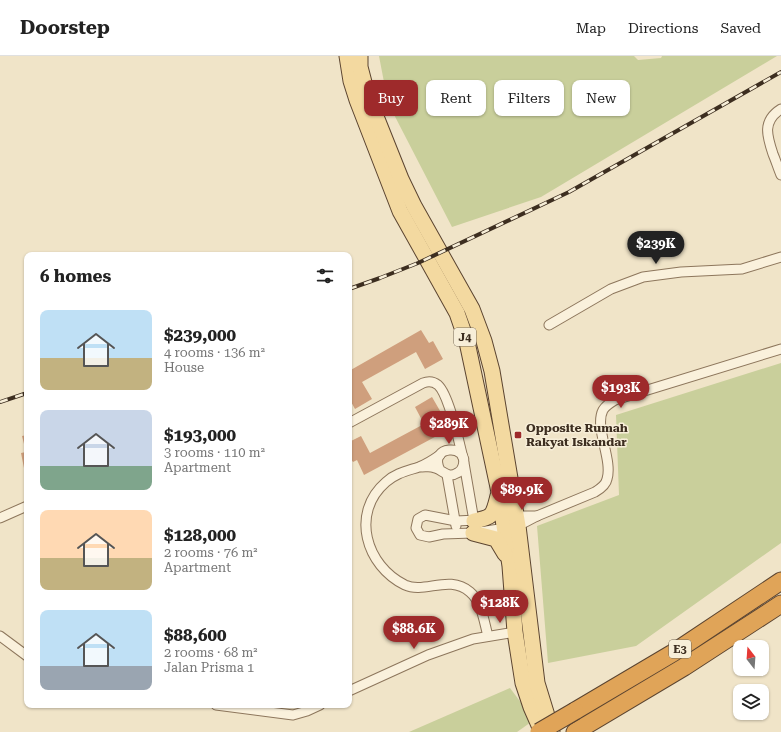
<!DOCTYPE html>
<meta charset="utf-8">
<style>
body{margin:0;font-family:"Roboto Serif",serif;background:#f2f2f2;color:#222;height:100vh;display:flex;flex-direction:column;font-size:15px;white-space:nowrap}
*{box-sizing:border-box;margin:0}
p{font-size:13px;color:#767676}
.icon{flex:none;width:22px;height:22px;fill:none;stroke:currentColor;stroke-width:2;stroke-linecap:round;stroke-linejoin:round}
.map{position:relative;flex:1;overflow:hidden}
.drawer{position:absolute;left:24px;top:196px;width:328px;height:456px;display:flex;flex-direction:column;background:#fff;border-radius:8px;box-shadow:0 1px 3px #0004}
.drawer>*{flex:none}
.guide{position:absolute;left:364px;top:24px;width:357px;height:36px;display:flex;gap:8px}
.needle{width:26px;rotate:343deg}
.buttons{position:absolute;left:733px;top:584px;display:grid;gap:8px}
.buttons a{display:grid;place-items:center;width:36px;height:36px;border-radius:8px;background:#fff;box-shadow:0 1px 3px #0004;font-size:20px}
.price{position:absolute;translate:-50% -34px;padding:0 9px;border-radius:14px;background:#9e2a2b;color:#fff;font-size:13px;line-height:26px;filter:drop-shadow(0 1px 2px #0008)}
.price::after{content:'';position:absolute;left:50%;top:24px;width:12px;height:9px;margin-left:-6px;background:inherit;clip-path:polygon(0 0,100% 0,50% 100%)}
.price.current{background:#222;color:#fff}
ul{padding:0;list-style:none}
li{display:flex;align-items:center;gap:12px;height:100px;padding:0 16px}
li span{display:grid;place-items:center;flex:none;width:112px;height:80px;border-radius:8px;color:#555}
li>.icon{margin-inline-start:auto}
span .icon{width:48px;height:48px;fill:#fffc;stroke-width:1}
li b{font-size:17px}
h2{display:flex;justify-content:space-between;align-items:center;height:48px;padding:0 16px;font-size:17px}
.chip{padding:0 14px;border-radius:8px;background:#fff;box-shadow:0 1px 3px #0004;font-size:14px;line-height:36px}
.chip.current{background:#9e2a2b;color:#fff}
header{display:flex;align-items:center;gap:24px;box-sizing:border-box;height:56px;padding:0 20px;background:#fff;border-bottom:1px solid #e0e0e0}
header strong{font-size:19px}
nav{display:flex;gap:22px;margin-inline-start:auto;font-size:14px}
.map>svg:first-child{display:block}
.green{fill:#c9cf9b}
.building{fill:#cf9f7d}
.lines{fill:none;stroke-linecap:round;stroke-linejoin:round}
.street-casing{stroke:#8d765c;stroke-width:11}
.primary-casing{stroke:#5b4430;stroke-width:17}
.highway-casing{stroke:#5b4430;stroke-width:19}
.street{stroke:#faf1dc;stroke-width:9}
.primary{stroke:#f3d9a0;stroke-width:15}
.highway{stroke:#e0a458;stroke-width:17}
.rail-casing{stroke:#3d2e20;stroke-width:4}
.rail{stroke:#f7eed8;stroke-width:2.5;stroke-dasharray:8;stroke-linecap:butt}
.highway-bridge-casing{stroke:#5b4430;stroke-width:19;stroke-linecap:butt}
.highway-bridge{stroke:#e0a458;stroke-width:17}
.poi-dot{fill:#9e2a2b;stroke:#f7eed8;stroke-width:1.5}
.labels{text-anchor:middle;stroke-width:3;stroke-linejoin:round;paint-order:stroke}
.shield{fill:#f7eed8;stroke:#756857;stroke-width:1}
.shield-label{font-size:11px;font-weight:bold;fill:#3d2e20}
.poi-label{font-size:12px;font-weight:bold;fill:#3d2e20;stroke:#f7eed8;text-anchor:start}
</style>
<header>
<strong>Doorstep</strong>
<nav><a>Map</a><a>Directions</a><a>Saved</a></nav>
</header>
<div class="map">
<svg width="781" height="676" viewBox="0 0 781 676">
<rect width="100%" height="100%" fill="#f0e4c8"/>
<g class="green">
<polygon points="379,0 634,0 638,4 661,2 662,0 777,0 541,141 452,171 388,47"/>
<polygon points="781,307 781,487 636,590 548,607 537,470 619,439 616,359"/>
<polygon points="510,632 534,664 517,676 409,676"/>
</g>
<g class="building">
<polygon points="421,274 429,287 433,285 443,303 425,313 416,296 362,326 372,343 355,353 349,342 349,315"/>
<polygon points="432,341 443,360 439,363 446,375 364,419 357,404 353,406 349,400 349,386 361,380 370,397 424,368 415,351"/>
<polygon points="27,379 27,416 25,417 21,397 26,396 22,380"/>
</g>
<g class="lines">
<g class="street-casing">
<g id="street">
<path d="M781 53C762 65 767 80 773 98 776 105 778 112 781 119"/>
<polyline points="549,269 611,233 643,221 681,216 742,213 781,201"/>
<path d="M349 367 423 327C428 325 433 325 438 329 449 339 459 386 463 402"/>
<path d="M440 399C433 404 427 408 419 411 407 415 396 417 386 426 350 457 366 510 405 529 425 538 449 518 470 536 482 546 484 566 488 580"/>
<polyline points="464,407 474,465"/>
<path d="M422 411C426 411 431 410 435 412 443 414 448 423 457 417 460 416 462 413 463 410 470 387 427 389 440 414"/>
<polyline points="447,419 456,470"/>
<polyline points="512,460 537,460"/>
<polyline points="0,462 27,450"/>
<path d="M477 464 456 465 425 459 418 463 416 472 420 479 429 481 443 478 473 477 518 470 537 460 595 436C600 433 606 429 607 423 613 404 594 371 603 354 606 349 610 347 615 344L781 293"/>
<polyline points="0,580 27,600"/>
<polyline points="349,635 428,599 473,583 515,576"/>
<polyline points="216,649 293,659 307,655 320,649"/>
</g>
</g>
<g class="primary-casing">
<g id="primary">
<polyline points="347,0 351,25 357,44 400,155 457,257 467,286 499,436 510,510 515,576 523,627 531,651 542,676"/>
<polyline points="360,0 360,11 367,38 401,123 414,150 472,253 484,285 492,315 518,470 537,627 552,676"/>
<path d="M474 465C494 461 493 459 498 440"/>
<polyline points="473,477 496,483 505,498"/>
</g>
</g>
<g class="highway-casing">
<g id="highway">
<polyline points="575,655 673,597 781,525"/>
<polyline points="575,676 684,611 781,548"/>
</g>
</g>
<use href="#street" class="street"/>
<use href="#primary" class="primary"/>
<use href="#highway" class="highway"/>
<g class="rail-casing">
<g id="rail">
<polyline points="349,233 380,222 418,207 569,136 781,16"/>
<polyline points="0,346 27,337"/>
</g>
</g>
<use href="#rail" class="rail"/>
<g class="highway-bridge-casing">
<polyline id="highway-bridge" points="539,676 575,655"/>
</g>
<use href="#highway-bridge" class="highway-bridge"/>
</g>
<rect class="poi-dot" x="514" y="375" width="8" height="8" rx="2"/>
<g class="labels">
<g class="shield">
<rect x="454" y="272" width="22" height="18" rx="3"/>
<rect x="669" y="584" width="22" height="18" rx="3"/>
</g>
<g class="shield-label">
<text x="465" y="285">J4</text>
<text x="680" y="597">E3</text>
</g>
<g class="poi-label">
<text x="526" y="376">Opposite Rumah<tspan x="526" dy="14">Rakyat Iskandar</tspan></text>
</g>
</g>
</svg>
<div class="buttons">
<a><svg class="needle" viewBox="-14 -14 28 28"><path d="M0-13l5 13h-10z" fill="#e53935"/><path d="M0 13l5-13h-10z" fill="#767676"/></svg></a>
<a><svg class="icon" aria-label="layers" viewBox="0 0 24 24"><path d="M12 4l9 5-9 5-9-5zM3 14l9 5 9-5"/></svg></a>
</div>
<b class="price current" style="left:656px;top:209px">$239K</b>
<b class="price" style="left:621px;top:353px">$193K</b>
<b class="price" style="left:449px;top:389px">$289K</b>
<b class="price" style="left:522px;top:455px">$89.9K</b>
<b class="price" style="left:500px;top:568px">$128K</b>
<b class="price" style="left:414px;top:594px">$88.6K</b>
<div class="guide">
<a class="chip current">Buy</a>
<a class="chip">Rent</a>
<a class="chip">Filters</a>
<a class="chip">New</a>
</div>
<section class="drawer">
<h2>6 homes<svg class="icon" aria-label="filters" viewBox="0 0 24 24"><path d="M4 7h16M4 17h16"/><circle cx="9" cy="7" r="2"/><circle cx="15" cy="17" r="2"/></svg></h2>
<ul>
<li><span style="background:linear-gradient(#bfe0f5 60%,#c2b280 0)"><svg class="icon" aria-label="home" viewBox="0 0 24 24"><path d="M3 11l9-7 9 7M6 9v11h12V9"/></svg></span><div><b>$239,000</b><p>4 rooms · 136 m²</p><p>House</p></div></li>
<li><span style="background:linear-gradient(#c9d6e8 70%,#7fa58c 0)"><svg class="icon" aria-label="home" viewBox="0 0 24 24"><path d="M3 11l9-7 9 7M6 9v11h12V9"/></svg></span><div><b>$193,000</b><p>3 rooms · 110 m²</p><p>Apartment</p></div></li>
<li><span style="background:linear-gradient(#ffd9b3 60%,#c2b280 0)"><svg class="icon" aria-label="home" viewBox="0 0 24 24"><path d="M3 11l9-7 9 7M6 9v11h12V9"/></svg></span><div><b>$128,000</b><p>2 rooms · 76 m²</p><p>Apartment</p></div></li>
<li><span style="background:linear-gradient(#bfe0f5 70%,#9aa5b1 0)"><svg class="icon" aria-label="home" viewBox="0 0 24 24"><path d="M3 11l9-7 9 7M6 9v11h12V9"/></svg></span><div><b>$88,600</b><p>2 rooms · 68 m²</p><p>Jalan Prisma 1</p></div></li>
</ul>
</section>
</div>
